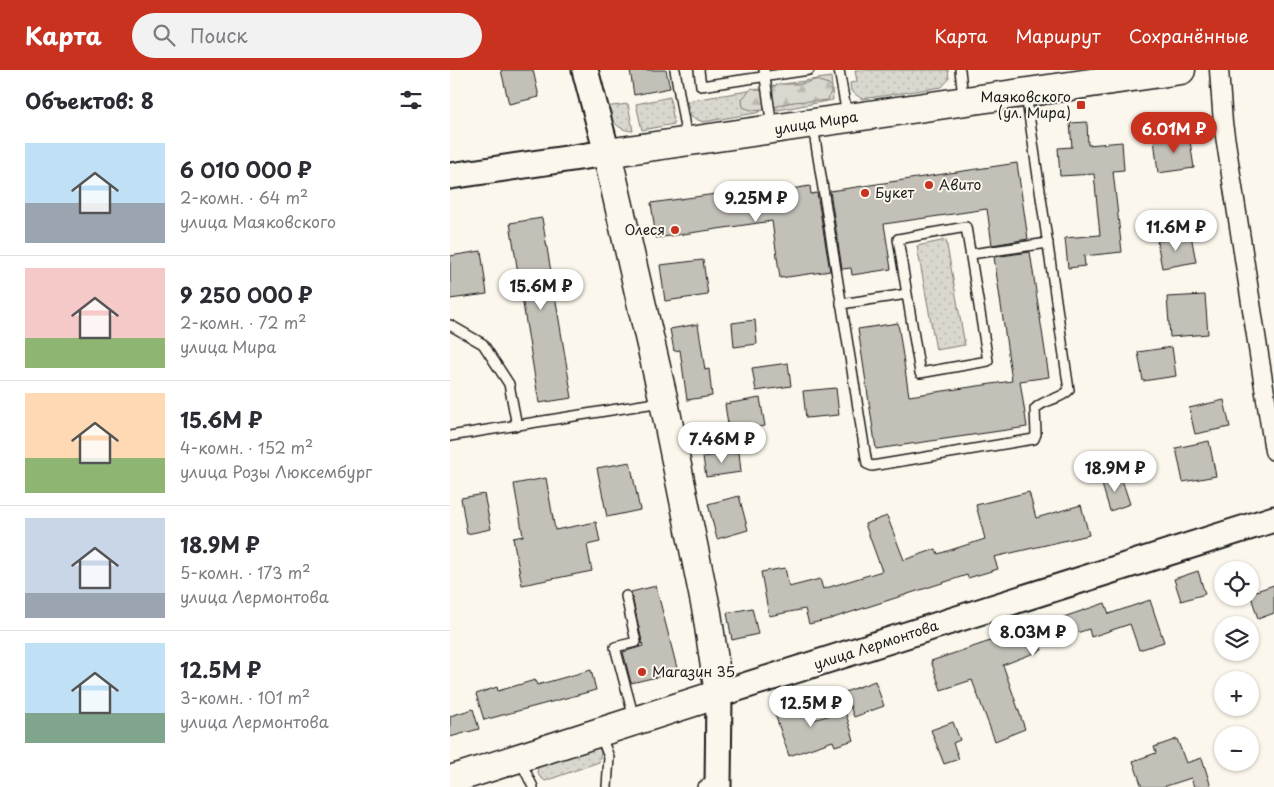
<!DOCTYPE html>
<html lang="ru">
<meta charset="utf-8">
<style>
body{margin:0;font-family:"Playpen Sans",sans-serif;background:#f2f2f3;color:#2b2b33;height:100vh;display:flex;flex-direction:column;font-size:19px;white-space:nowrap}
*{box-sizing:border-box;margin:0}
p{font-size:16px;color:#7c7c81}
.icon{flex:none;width:28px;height:28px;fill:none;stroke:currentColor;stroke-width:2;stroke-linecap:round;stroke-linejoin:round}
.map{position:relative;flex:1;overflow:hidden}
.details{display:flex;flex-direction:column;background:#fff;width:450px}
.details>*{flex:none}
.buttons{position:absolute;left:764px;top:491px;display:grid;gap:10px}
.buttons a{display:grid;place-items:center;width:45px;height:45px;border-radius:50%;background:#fff;box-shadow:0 1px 4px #0004;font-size:25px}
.price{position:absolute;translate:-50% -42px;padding:0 11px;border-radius:18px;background:#fff;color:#222;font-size:16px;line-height:32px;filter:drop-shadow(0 1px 2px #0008)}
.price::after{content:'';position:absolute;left:50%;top:30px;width:15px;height:11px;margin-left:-8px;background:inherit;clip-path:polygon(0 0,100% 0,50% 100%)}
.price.active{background:#c8321e;color:#fff}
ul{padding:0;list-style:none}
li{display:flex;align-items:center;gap:15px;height:125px;padding:0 25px}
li+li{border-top:1px solid #e1e1e2}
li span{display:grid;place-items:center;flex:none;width:140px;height:100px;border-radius:0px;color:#555}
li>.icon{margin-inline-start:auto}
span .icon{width:60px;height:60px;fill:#fffc;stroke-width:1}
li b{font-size:21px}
h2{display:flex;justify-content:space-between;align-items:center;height:60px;padding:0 25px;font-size:21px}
header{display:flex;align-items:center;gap:30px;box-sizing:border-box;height:70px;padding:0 25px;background:#c8321e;color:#fff}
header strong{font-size:24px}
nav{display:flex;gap:28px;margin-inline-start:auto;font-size:18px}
.search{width:350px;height:45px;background:#f2f2f3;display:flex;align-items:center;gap:12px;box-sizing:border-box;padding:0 18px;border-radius:28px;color:#7c7c81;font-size:19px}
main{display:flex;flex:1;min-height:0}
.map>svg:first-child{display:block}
.grass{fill:url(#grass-dots);stroke:#7b7a75}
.forest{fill:url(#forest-firs);stroke:#7b7a75}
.building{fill:#c3c0b8;stroke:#1c1c1c}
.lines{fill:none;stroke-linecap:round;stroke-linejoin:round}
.lane-casing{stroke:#1c1c1c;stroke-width:12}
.street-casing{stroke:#1c1c1c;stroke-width:21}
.secondary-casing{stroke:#1c1c1c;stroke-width:29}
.primary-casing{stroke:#1c1c1c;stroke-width:31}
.lane{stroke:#fbf7ec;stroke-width:9}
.street{stroke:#fbf7ec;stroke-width:18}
.secondary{stroke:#fbf7ec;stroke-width:25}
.primary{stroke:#fbf7ec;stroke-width:28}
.poi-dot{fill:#c8321e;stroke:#fbf7ec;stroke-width:2}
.labels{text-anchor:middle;stroke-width:4;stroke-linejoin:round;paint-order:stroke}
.poi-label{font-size:14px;fill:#1c1c1c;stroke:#fbf7ec;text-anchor:start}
.street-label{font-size:14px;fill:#1c1c1c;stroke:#fbf7ec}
</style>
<header>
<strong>Карта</strong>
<div class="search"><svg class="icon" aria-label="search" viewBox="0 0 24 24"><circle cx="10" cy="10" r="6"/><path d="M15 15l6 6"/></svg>Поиск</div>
<nav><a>Карта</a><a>Маршрут</a><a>Сохранённые</a></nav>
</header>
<main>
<section class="details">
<h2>Объектов: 8<svg class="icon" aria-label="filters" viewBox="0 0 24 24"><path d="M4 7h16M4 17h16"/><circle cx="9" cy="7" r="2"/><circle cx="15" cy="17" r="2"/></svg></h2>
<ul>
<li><span style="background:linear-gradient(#bfe0f5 60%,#9aa5b1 0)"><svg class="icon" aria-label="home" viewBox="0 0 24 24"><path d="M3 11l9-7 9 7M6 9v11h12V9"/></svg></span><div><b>6 010 000 ₽</b><p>2-комн. · 64 m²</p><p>улица Маяковского</p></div></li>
<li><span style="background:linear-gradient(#f6c9c9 70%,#8fb573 0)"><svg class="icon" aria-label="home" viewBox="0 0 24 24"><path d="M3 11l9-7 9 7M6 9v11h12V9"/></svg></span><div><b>9 250 000 ₽</b><p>2-комн. · 72 m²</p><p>улица Мира</p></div></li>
<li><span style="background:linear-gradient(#ffd9b3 65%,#8fb573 0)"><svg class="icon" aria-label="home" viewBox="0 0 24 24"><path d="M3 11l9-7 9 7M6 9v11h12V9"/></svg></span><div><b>15.6M ₽</b><p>4-комн. · 152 m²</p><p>улица Розы Люксембург</p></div></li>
<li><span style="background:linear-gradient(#c9d6e8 75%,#9aa5b1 0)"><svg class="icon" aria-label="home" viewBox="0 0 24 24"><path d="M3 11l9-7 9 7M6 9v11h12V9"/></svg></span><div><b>18.9M ₽</b><p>5-комн. · 173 m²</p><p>улица Лермонтова</p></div></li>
<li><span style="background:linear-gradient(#bfe0f5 70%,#7fa58c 0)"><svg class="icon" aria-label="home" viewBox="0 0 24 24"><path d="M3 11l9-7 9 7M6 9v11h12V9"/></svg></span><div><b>12.5M ₽</b><p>3-комн. · 101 m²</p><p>улица Лермонтова</p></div></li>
</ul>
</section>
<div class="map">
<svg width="824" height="717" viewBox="0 0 824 717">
<defs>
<pattern id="grass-dots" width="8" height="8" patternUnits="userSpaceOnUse" patternTransform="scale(1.25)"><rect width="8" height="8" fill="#dad7ce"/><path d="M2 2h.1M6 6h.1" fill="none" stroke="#bab8b0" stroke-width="1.8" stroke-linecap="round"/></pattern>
<pattern id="forest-firs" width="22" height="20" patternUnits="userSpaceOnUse" patternTransform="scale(1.25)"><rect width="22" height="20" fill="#dad7ce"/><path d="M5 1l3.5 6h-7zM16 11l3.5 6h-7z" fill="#bab8b0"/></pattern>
</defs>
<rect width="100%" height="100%" fill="#fbf7ec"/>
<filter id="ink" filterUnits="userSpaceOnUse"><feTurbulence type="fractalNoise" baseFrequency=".02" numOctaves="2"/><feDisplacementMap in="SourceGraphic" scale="10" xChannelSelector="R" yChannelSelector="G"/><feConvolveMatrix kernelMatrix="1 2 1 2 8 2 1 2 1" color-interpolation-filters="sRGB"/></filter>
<g filter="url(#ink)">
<g class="grass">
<polygon points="405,0 498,0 499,9 492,17 412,29 401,21 400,13 407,12"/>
<polygon points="381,7 383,30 328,40 324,38 320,16"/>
<polygon points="310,19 313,36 311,41 306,43 253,52 241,47 237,31"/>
<polygon points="220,27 224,54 192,60 186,34"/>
<path d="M178 34 183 61C168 61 160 49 154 37Z"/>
<polygon points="496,170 515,275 486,280 467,176"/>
<polygon points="147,675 151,682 149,692 95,711 89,706 87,697 92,690"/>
</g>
<path class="forest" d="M365 10 379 14 382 18 378 30C365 32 351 30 338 33 321 37 310 45 293 37L292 29 302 18 315 22 328 14H351Z"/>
<g class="building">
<polygon points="51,0 83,0 89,27 59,34"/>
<polygon points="180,0 216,0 220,18 184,25"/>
<polygon points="637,52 638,75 672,72 674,100 663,101 672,182 634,186 635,196 618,198 615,168 650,165 644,104 610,106 608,78 622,77 620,53"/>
<polygon points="739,64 744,98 708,103 704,69"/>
<polygon points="567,93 578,169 542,175 537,139 434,154 441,199 402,205 401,198 392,199 380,121"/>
<polygon points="360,116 361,124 367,123 380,201 330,208 322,151 206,168 201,133 295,120 296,126"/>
<polygon points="92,148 122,328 89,333 60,153"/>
<polygon points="741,165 746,192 712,198 707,171"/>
<polygon points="31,181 37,224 0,229 0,186"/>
<polygon points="580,182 599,307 570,311 577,357 426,379 408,259 448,253 459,326 562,311 544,187"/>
<polygon points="253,190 258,225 215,231 210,195"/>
<polygon points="755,225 758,264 720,267 717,227"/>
<polygon points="305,250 307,274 284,277 282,253"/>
<polygon points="248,254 255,300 259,299 262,326 237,330 230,280 224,281 220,259"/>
<polygon points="722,277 726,306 693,311 688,282"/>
<polygon points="338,293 341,316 306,321 302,298"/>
<polygon points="386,318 389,345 356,348 353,321"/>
<polygon points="310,328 315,356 279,362 275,334"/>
<polygon points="774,330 780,357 745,364 739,338"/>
<polygon points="759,371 766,406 733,412 726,378"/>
<polygon points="289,382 291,402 256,407 253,387"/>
<polygon points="180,392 190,440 157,447 147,398"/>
<polygon points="670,404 680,434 660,441 651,411"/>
<polygon points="96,408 105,460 146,452 150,472 137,475 142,501 72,515 63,468 73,466 64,414"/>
<polygon points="579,422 586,448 631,435 639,465 544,487 548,499 518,508 517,505 380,549 359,554 355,539 319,546 311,502 335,498 339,517 370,509 373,519 432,501 415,454 437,446 454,490 486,479 488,484 535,469 526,435"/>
<polygon points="34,424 41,459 17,464 11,428"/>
<polygon points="289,426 298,460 267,469 258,434"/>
<polygon points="748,501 755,524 731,531 724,509"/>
<polygon points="824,515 824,543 808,549 800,523"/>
<polygon points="206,516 228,602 181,613 173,582 193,576 181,522"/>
<polygon points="700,530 714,572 689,580 680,554 641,567 639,559 590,575 592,580 553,595 575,659 545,671 522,610 491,620 481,591 558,565 557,563 582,553 584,557 655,533 659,544"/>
<polygon points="302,538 308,564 282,570 277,543"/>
<polygon points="141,600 146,620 34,650 26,624 47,617 48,621 85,610 87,615"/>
<polygon points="425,611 434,636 404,647 395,622"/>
<polygon points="356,630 363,650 395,641 404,670 385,676 383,671 339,686 324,641"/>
<polygon points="23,639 29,659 0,667 0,646"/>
<polygon points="503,652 510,670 503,673 509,689 494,694 481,660"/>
<polygon points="727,669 736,693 752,688 761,717 744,717 741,708 713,717 692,717 683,691 706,683 704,677"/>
</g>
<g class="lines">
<g class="lane-casing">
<g id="lane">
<polyline points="225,0 237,69"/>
<polyline points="249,0 251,16 359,0"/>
<polyline points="314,0 322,57"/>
<polyline points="389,0 397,45"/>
<polyline points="510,0 513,27"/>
<path d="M363 56 417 394 422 396 584 369 586 364 585 339C595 328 609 331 619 320L576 24"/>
<polyline points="521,184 598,173"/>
<polyline points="391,234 457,224 470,303 538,291 516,157 448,169 457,224"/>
<polyline points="0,255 33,274 59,314 67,356"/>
<polyline points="0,366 211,332"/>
<polyline points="176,526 186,572 165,577 184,648"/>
<polyline points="150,664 159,687 157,717"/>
<polyline points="70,690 83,717"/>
<polyline points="252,717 265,707"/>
</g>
</g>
<g class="street-casing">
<polyline id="street" points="769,0 773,53 824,381"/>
</g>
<g class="secondary-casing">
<g id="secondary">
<polyline points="0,106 157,83 135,0"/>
<polyline points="268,717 269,624 824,449"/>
</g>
</g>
<g class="primary-casing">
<polyline id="primary" points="0,710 269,624 257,543 214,332 157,83 731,0"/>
</g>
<use href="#lane" class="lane"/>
<use href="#street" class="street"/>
<use href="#secondary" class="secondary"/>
<use href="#primary" class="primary"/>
</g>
</g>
<g class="poi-dot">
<rect x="626" y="30" width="10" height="10" rx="2.5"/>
<circle cx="479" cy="115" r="5"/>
<circle cx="415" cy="123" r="5"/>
<circle cx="225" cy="160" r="5"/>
<circle cx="192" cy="602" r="5"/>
</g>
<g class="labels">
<g class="poi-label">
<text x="621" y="32" text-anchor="end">Маяковского<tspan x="621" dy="16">(ул. Мира)</tspan></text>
<text x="489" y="120">Авито</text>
<text x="425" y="128">Букет</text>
<text x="215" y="165" text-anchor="end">Олеся</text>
<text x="202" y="607">Магазин 35</text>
</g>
<g class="street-label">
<text transform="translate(366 53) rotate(-9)" y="5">улица Мира</text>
<text transform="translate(426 575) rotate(-18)" y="5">улица Лермонтова</text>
</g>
</g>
</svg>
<div class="buttons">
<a><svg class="icon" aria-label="locate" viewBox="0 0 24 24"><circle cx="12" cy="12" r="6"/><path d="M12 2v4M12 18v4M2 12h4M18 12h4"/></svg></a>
<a><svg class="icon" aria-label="layers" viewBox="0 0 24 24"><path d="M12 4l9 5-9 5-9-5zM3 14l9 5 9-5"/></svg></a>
<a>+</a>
<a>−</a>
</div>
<b class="price active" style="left:724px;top:84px">6.01M ₽</b>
<b class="price" style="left:306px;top:153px">9.25M ₽</b>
<b class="price" style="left:726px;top:182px">11.6M ₽</b>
<b class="price" style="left:91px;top:241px">15.6M ₽</b>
<b class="price" style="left:272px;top:394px">7.46M ₽</b>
<b class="price" style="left:665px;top:423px">18.9M ₽</b>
<b class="price" style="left:583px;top:587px">8.03M ₽</b>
<b class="price" style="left:361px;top:658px">12.5M ₽</b>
</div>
</main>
